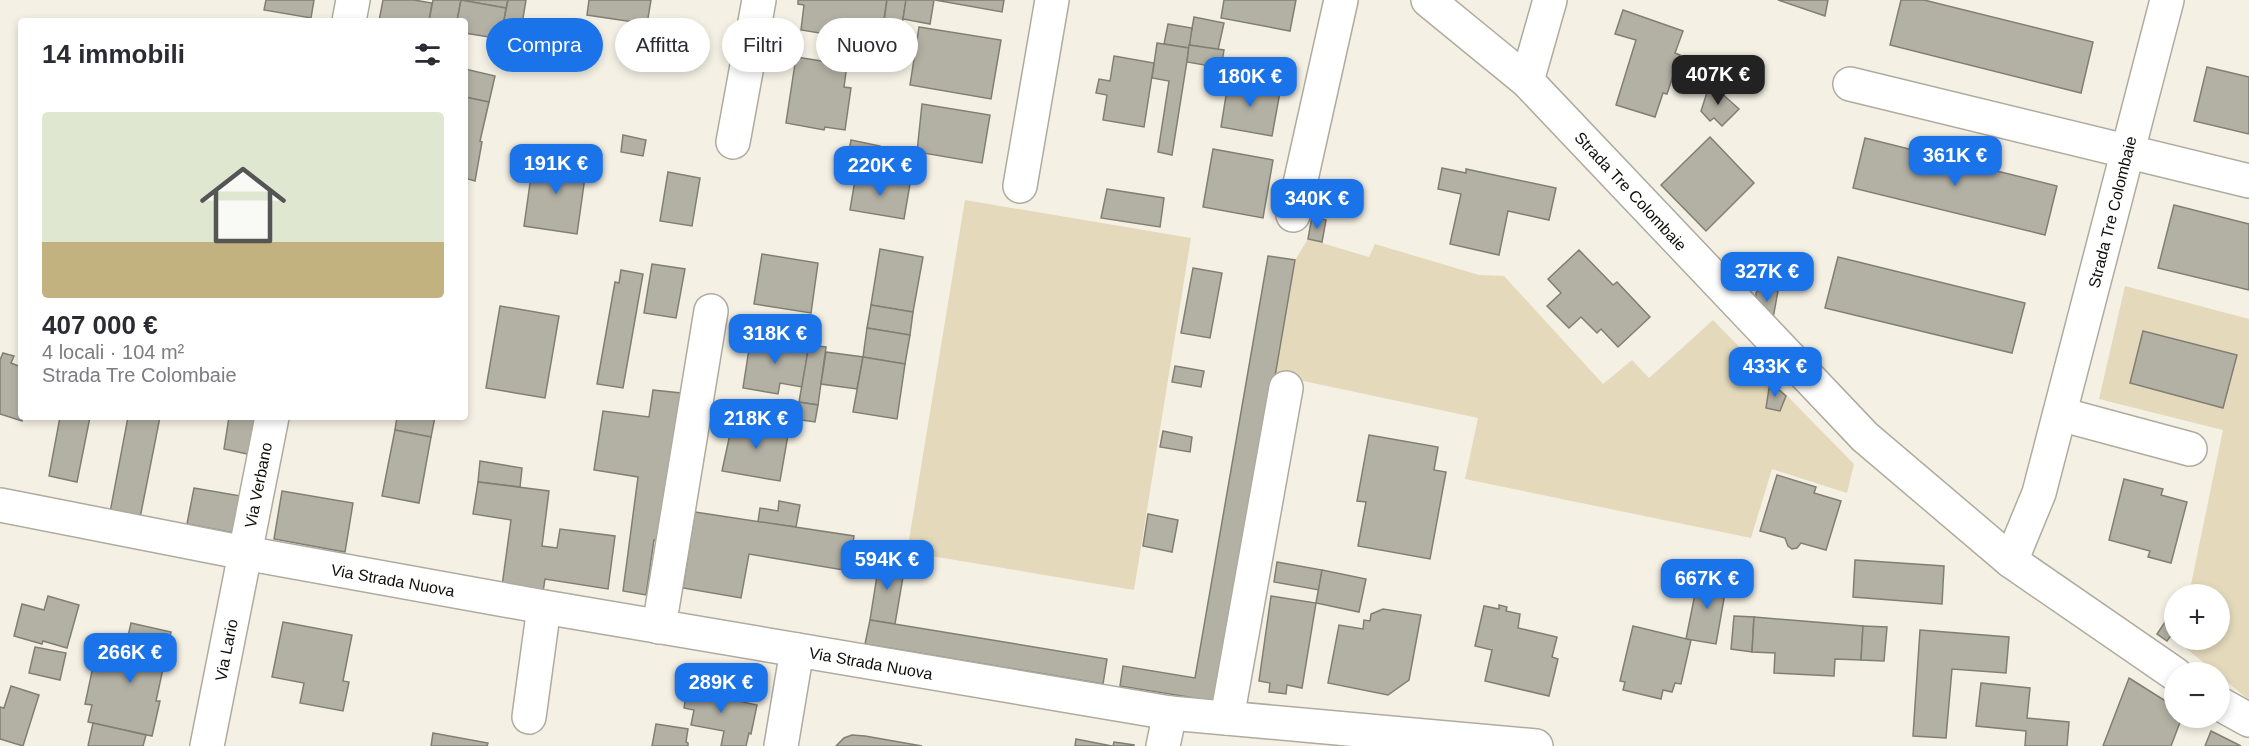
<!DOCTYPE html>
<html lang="it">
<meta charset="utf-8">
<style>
body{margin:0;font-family:Helvetica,sans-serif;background:#f2f2f3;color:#2b2b33;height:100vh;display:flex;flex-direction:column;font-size:22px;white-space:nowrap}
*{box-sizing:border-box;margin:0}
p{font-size:20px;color:#7c7c81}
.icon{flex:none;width:33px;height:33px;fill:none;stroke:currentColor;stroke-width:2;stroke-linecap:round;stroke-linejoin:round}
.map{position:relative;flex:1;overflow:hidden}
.drawer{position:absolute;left:18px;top:18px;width:450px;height:402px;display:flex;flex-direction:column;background:#fff;border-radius:6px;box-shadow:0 3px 9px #0003}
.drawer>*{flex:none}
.top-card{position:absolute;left:486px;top:18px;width:570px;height:54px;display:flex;gap:12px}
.fabs{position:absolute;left:2164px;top:584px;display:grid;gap:12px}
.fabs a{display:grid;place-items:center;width:66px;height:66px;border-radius:50%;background:#fff;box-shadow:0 3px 9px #0003;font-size:30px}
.price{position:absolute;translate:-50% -51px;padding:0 14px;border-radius:12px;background:#1a73e8;color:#fff;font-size:20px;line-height:39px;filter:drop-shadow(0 2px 3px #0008)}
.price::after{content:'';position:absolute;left:50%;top:36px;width:18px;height:14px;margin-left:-9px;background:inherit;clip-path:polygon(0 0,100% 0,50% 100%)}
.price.active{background:#222;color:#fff}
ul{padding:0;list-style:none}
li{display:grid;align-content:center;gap:12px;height:318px;padding:0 24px}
li span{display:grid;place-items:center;height:186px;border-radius:6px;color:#555}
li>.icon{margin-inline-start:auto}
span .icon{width:108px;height:108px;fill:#fffc;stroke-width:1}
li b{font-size:26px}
h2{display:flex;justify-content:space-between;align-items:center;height:72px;padding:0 24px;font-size:26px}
.pill{padding:0 21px;border-radius:27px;background:#fff;box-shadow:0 3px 9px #0003;font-size:21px;line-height:54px}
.pill.active{background:#1a73e8;color:#fff}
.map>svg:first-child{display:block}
.green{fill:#e4dabb}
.building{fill:#b3b0a4;stroke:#827e73;stroke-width:1.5}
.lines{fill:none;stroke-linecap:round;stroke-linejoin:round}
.minor-casing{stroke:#afab9f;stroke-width:36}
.minor{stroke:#fff;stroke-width:33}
.labels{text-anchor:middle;stroke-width:6;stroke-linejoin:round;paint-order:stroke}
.street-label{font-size:16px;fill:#0f0e0a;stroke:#fff}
</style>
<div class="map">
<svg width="2249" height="746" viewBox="0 0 2249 746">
<rect width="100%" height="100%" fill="#f4f0e4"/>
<g class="green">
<polygon points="965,200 1191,238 1134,590 907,552"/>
<polygon points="1308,239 1369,257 1375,244 1479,275 1504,276 1603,384 1632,360 1649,378 1713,320 1854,464 1847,493 1772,469 1751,538 1465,479 1478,418 1275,375 1295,260"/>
<polygon points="2125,286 2249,319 2249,700 2220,676 2220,672 2215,672 2176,640 2220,639 2220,594 2189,594 2223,430 2099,399"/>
</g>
<g class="building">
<polygon points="266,0 314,0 311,18 264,10"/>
<polygon points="383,0 414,0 432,3 429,21 379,21"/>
<polygon points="433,0 461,0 457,21 429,21"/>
<polygon points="460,0 508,0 506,8"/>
<polygon points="461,0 506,8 501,39 465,33 465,21 457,21"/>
<polygon points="508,0 526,0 522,24 504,20"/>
<polygon points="589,0 651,0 647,24 587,15"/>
<polygon points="798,0 887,0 880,43 801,30 804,5 798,4"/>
<polygon points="887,0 906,0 902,25 884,22"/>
<polygon points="906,0 934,0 930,24 903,19"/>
<polygon points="935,0 1004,0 1002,12"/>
<polygon points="1224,0 1296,0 1290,31 1221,18"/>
<polygon points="1778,0 1828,0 1825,16"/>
<polygon points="1901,0 1924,0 2093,42 2081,93 1890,45"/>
<polygon points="1623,10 1683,31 1675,53 1680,55 1667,94 1663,93 1655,117 1616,105 1636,40 1615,34"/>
<polygon points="1194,17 1224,23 1218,50 1189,45"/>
<polygon points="1168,24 1192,28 1189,48 1164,44"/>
<polygon points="919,27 1001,40 991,99 910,85"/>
<polygon points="1157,43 1189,48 1172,155 1158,152 1169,81 1152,78"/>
<polygon points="1189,45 1224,50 1221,68 1187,62"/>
<polygon points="1114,56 1154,63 1144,127 1103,120 1107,95 1096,93 1099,79 1110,81"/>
<polygon points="796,57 847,65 844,87 851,88 845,130 825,127 824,130 786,123"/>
<polygon points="2207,67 2249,77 2249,134 2194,121"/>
<polygon points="465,69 495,76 489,102 465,97"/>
<polygon points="1229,77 1251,81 1250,87 1280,92 1272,136 1221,127"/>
<polygon points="1710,83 1739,109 1722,126 1714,118 1710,121 1701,111"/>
<polygon points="465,97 489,102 480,141 482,142 475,181 465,178"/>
<polygon points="922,104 990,115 982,163 917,152"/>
<polygon points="623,135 646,140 643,156 621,152"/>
<polygon points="1710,137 1754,183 1706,231 1661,185"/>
<polygon points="1865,138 2057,186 2045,235 1853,188"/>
<polygon points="851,140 880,146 875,178 845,173"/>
<polygon points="1213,149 1273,160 1263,218 1203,207"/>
<polygon points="534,155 587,163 577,234 524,226"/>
<polygon points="1442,168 1466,173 1466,169 1556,188 1549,220 1508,211 1499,255 1450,244 1461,194 1438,189"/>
<polygon points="668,172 700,178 692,226 660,221"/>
<polygon points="856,174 910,184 904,219 850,210"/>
<polygon points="1107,189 1164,198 1160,227 1101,218"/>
<polygon points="2174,205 2249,224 2249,290 2158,268"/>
<polygon points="1312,217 1326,220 1322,242 1308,239"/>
<polygon points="880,249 923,257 913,312 871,305"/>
<polygon points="1579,250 1613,285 1617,282 1650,317 1618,347 1601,329 1597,333 1581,317 1569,328 1547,306 1561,293 1548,279"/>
<polygon points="762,254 818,263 811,313 754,304"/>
<polygon points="1268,256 1295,260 1219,702 1120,686 1123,666 1195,678"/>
<polygon points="1838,257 2025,303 2012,353 1825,308"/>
<polygon points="652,264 685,269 676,318 644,313"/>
<polygon points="1193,268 1222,273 1210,338 1181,333"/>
<polygon points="621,270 643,274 623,388 597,384 615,282 619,283"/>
<polygon points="1761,286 1778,291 1771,329 1756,299 1756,293"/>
<polygon points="871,305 913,312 910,335 867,328"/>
<polygon points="500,306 559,316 545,398 486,388"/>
<polygon points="867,328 910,335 905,364 863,357"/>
<polygon points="2143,331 2237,355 2223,408 2130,383"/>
<polygon points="751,336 809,345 802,387 780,383 778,394 743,388"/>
<polygon points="809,345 826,347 818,405 799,402"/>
<polygon points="826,352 863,357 857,389 821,384"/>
<polygon points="3,353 14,356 11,363 21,367 22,421 0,414 0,360"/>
<polygon points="863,357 905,364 897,419 853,412"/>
<polygon points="1175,366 1204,371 1201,387 1172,382"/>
<polygon points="1770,382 1786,396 1780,411 1766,408"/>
<polygon points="653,390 681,393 659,541 654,540 646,595 623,591 638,477 594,470 603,411 649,417"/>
<polygon points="784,400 818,405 815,422 781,417"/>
<polygon points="60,417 90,417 77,482 49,476"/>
<polygon points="128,417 160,417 138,528 108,523"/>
<polygon points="229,417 259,417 252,455 224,449"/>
<polygon points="397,417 435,417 431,437 395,430"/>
<polygon points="733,420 789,429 780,481 722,471"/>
<polygon points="395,430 431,437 419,503 382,496"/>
<polygon points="1163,431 1192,437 1190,452 1160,447"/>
<polygon points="1369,435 1438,447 1434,470 1446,472 1430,559 1358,546 1366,502 1357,501"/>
<polygon points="480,461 522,468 520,487 478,482"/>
<polygon points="1777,475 1816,487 1814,493 1841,501 1826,550 1801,543 1797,548 1792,549 1788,546 1785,538 1760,531"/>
<polygon points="2124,479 2163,489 2161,495 2187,502 2171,563 2148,557 2150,551 2109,540"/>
<polygon points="478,482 549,491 542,546 557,548 560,529 615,536 608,589 545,579 543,592 502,586 511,520 473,514"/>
<polygon points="194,488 241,496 234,533 187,524"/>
<polygon points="282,491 353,503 345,552 274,539"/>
<polygon points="779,501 800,505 796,527 758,522 760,508 778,511"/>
<polygon points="695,512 854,536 849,571 749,554 741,598 683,588"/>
<polygon points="1148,514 1178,520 1172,552 1143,546"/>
<polygon points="880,557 902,560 899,576 903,577 895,624 870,620"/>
<polygon points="1855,560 1944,566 1942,604 1853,597"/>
<polygon points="1277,562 1322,570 1319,590 1274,582"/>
<polygon points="1322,570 1366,579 1359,612 1316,603"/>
<polygon points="1699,574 1727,582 1716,644 1686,639"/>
<polygon points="48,596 79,605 67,648 43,641 42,644 14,636 22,604 44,610"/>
<polygon points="1271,596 1316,603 1302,688 1287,685 1286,694 1269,692 1270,683 1259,681"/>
<polygon points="1499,605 1507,607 1506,611 1520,614 1518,628 1557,637 1552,657 1558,659 1549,696 1485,681 1492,650 1475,646 1484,606 1499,609"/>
<polygon points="1383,609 1421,615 1409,680 1388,695 1328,683 1339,625 1363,629 1364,620 1370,621 1371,614"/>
<polygon points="1734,616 1754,617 1752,652 1731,649"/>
<polygon points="2169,616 2175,620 2175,630 2167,641 2157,634"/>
<polygon points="1754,617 1863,626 1861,660 1835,659 1834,676 1774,673 1775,653 1752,652"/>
<polygon points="870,620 1107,659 1103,684 865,644"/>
<polygon points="283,622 352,635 343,681 349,682 343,711 300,703 304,683 272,677"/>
<polygon points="131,623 171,632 156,701 160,701 152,736 88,722 92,705 85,704 94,662 121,668"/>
<polygon points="1633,626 1691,640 1681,684 1675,683 1672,692 1663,690 1661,699 1623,690 1625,682 1620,681"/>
<polygon points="1863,626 1887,627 1884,661 1861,660"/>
<polygon points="1920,630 2009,637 2006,673 1952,669 1946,738 1913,736"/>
<polygon points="35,647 66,653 60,680 29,673"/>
<polygon points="2129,678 2175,707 2175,717 2182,717 2171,746 2103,746"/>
<polygon points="1981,683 2030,688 2027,718 2069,722 2067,746 2025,746 2026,731 1976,726"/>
<polygon points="688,684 721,690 719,697 757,705 751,734 749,733 746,746 721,746 724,731 691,725 694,710 684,708"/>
<polygon points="11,686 39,695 23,746 0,739 0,707 4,708"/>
<polygon points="93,723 146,735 143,746 88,746"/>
<polygon points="656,724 688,729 686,742 688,743 688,746 652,746"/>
<polygon points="2211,731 2241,746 2205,746"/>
<polygon points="433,733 488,743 487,746 431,746"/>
<polygon points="852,735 865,736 922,746 836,746 844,738"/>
<polygon points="1076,739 1112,746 1075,746"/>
<polygon points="1114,742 1134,745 1134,746 1113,746"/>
</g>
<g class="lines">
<g class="minor-casing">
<g id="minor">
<polyline points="1428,0 1527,81 1865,437 2011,561 2175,674"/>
<polyline points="349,21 353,0"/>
<polyline points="1527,81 1550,0"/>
<polyline points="1850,84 2249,181"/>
<polyline points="733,142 759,0"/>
<polyline points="1020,186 1052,0"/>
<polyline points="1293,215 1341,0"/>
<polyline points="2060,414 2190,449"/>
<polyline points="0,505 245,553 544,607 1170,713 1536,746"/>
<polyline points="2011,561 2039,493 2167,0"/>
<polyline points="659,627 711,311"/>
<polyline points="2220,704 2249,720"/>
<polyline points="529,717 544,607"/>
<polyline points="1227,718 1286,388"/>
<polyline points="207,746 272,417"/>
<polyline points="781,746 797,650"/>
<polyline points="1163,746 1170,713"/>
</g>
</g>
<use href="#minor" class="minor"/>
</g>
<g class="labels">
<g class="street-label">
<text transform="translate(1631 191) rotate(47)" y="6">Strada Tre Colombaie</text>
<text transform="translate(2112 212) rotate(-76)" y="6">Strada Tre Colombaie</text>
<text transform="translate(258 485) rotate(-79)" y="6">Via Verbano</text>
<text transform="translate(393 580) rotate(10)" y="6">Via Strada Nuova</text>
<text transform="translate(226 650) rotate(-79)" y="6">Via Lario</text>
<text transform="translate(871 663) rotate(10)" y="6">Via Strada Nuova</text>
</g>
</g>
</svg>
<div class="fabs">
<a>+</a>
<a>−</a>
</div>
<b class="price active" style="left:1718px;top:106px">407K €</b>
<b class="price" style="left:1250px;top:108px">180K €</b>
<b class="price" style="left:1955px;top:187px">361K €</b>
<b class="price" style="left:556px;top:195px">191K €</b>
<b class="price" style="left:880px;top:197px">220K €</b>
<b class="price" style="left:1317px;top:230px">340K €</b>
<b class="price" style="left:1767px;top:303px">327K €</b>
<b class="price" style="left:775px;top:365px">318K €</b>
<b class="price" style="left:1775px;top:398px">433K €</b>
<b class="price" style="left:756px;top:450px">218K €</b>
<b class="price" style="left:887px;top:591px">594K €</b>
<b class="price" style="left:1707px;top:610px">667K €</b>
<b class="price" style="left:130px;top:684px">266K €</b>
<b class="price" style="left:721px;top:714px">289K €</b>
<div class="top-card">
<a class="pill active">Compra</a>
<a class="pill">Affitta</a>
<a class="pill">Filtri</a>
<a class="pill">Nuovo</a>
</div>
<section class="drawer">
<h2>14 immobili<svg class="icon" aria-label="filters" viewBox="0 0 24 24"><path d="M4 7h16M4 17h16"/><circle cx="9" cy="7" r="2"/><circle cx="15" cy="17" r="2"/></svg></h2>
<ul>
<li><span style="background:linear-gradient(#dfe7d0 70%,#c2b280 0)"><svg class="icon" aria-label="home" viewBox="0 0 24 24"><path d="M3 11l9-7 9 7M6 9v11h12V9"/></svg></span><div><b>407 000 €</b><p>4 locali · 104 m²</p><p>Strada Tre Colombaie</p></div></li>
</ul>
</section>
</div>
